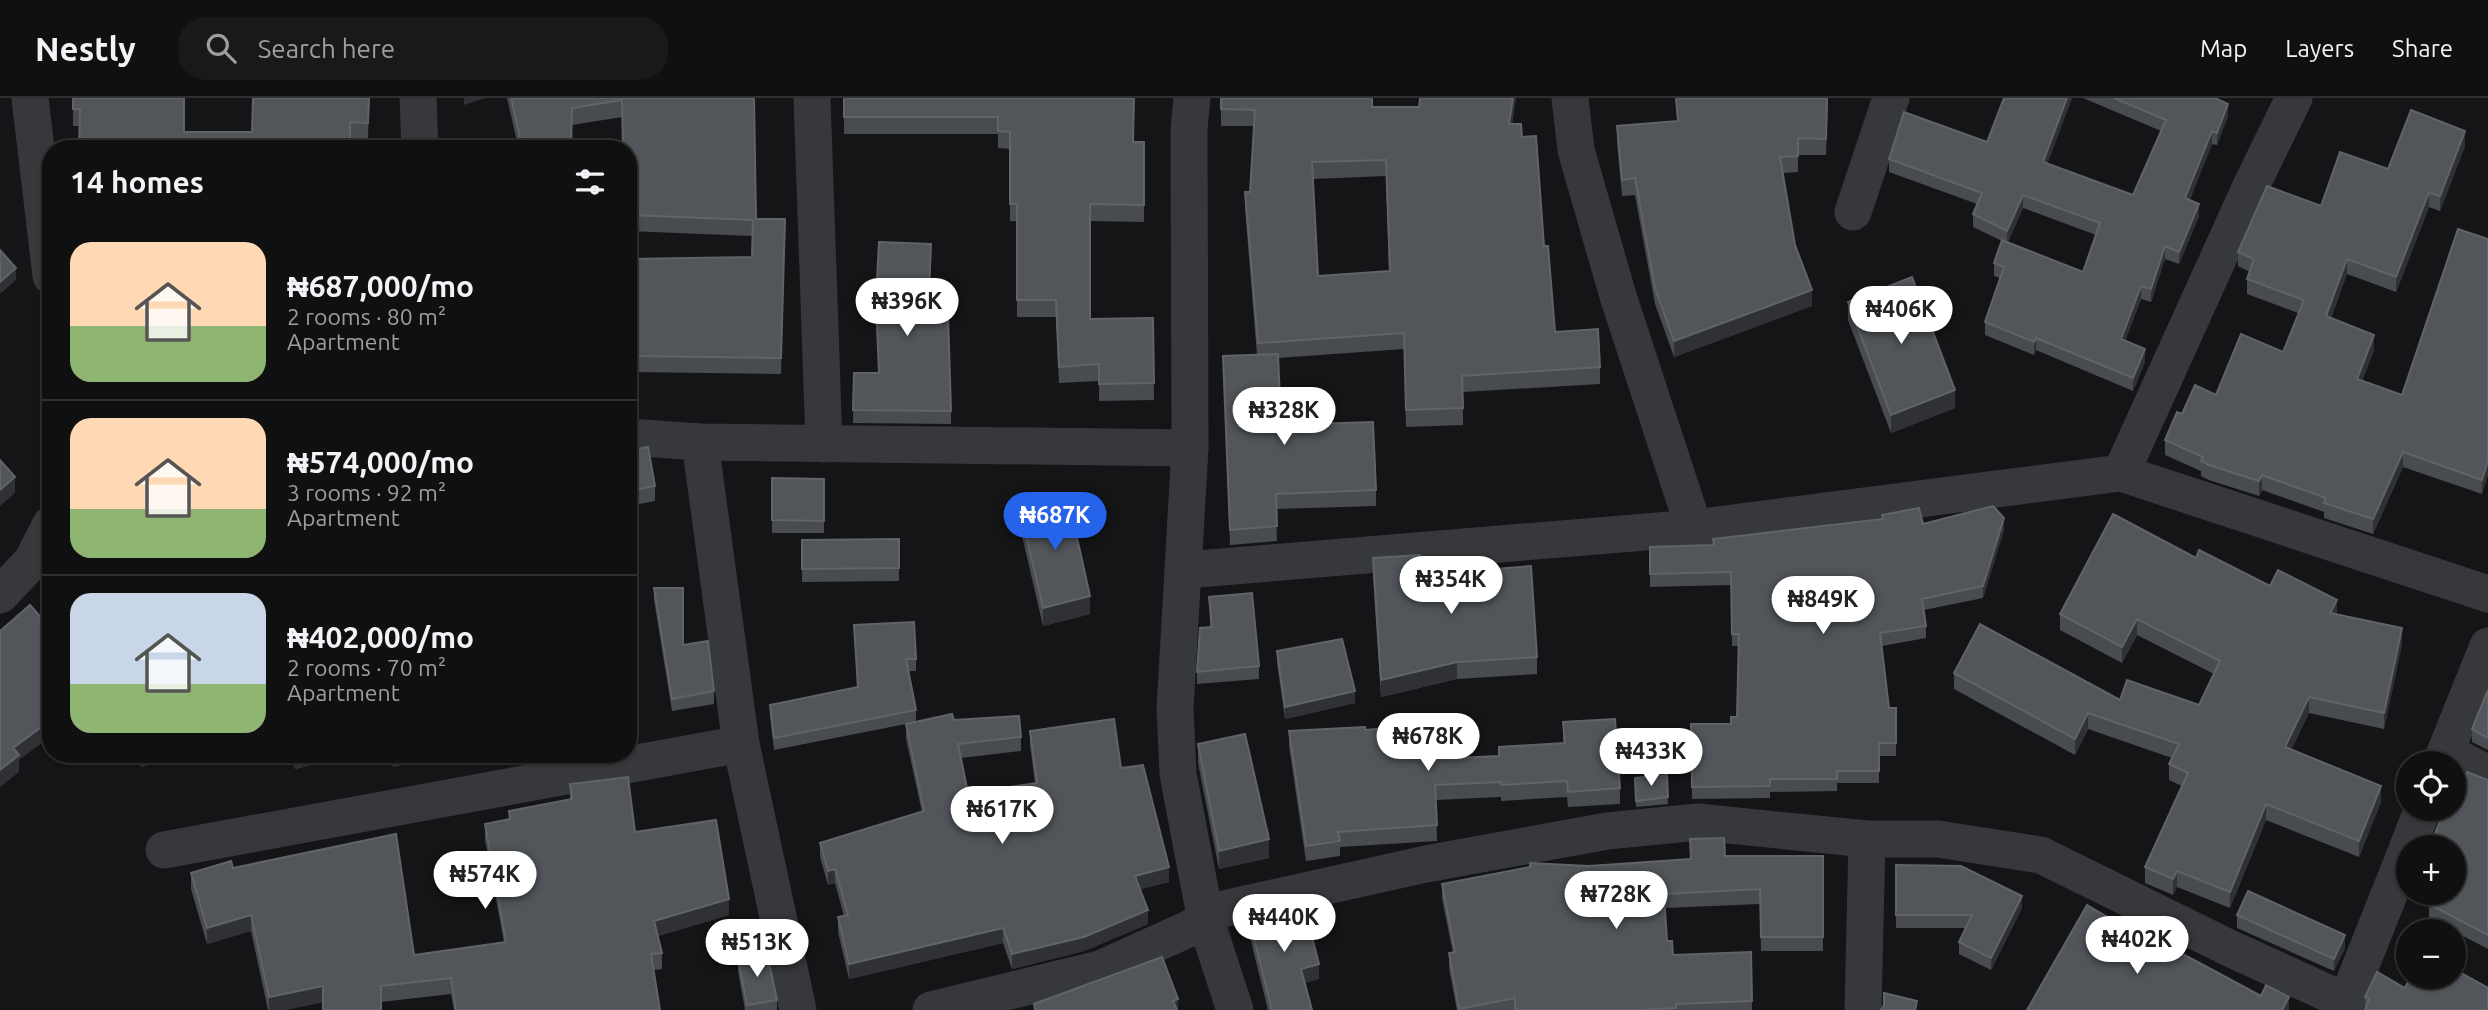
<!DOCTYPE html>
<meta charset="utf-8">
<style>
body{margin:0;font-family:Ubuntu,sans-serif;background:#19191a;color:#f1f3f6;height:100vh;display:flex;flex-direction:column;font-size:26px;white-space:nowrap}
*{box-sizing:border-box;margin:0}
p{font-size:23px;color:#9c9d9f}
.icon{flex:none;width:38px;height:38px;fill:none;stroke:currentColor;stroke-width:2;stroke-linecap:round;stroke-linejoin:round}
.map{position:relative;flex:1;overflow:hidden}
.drawer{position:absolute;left:42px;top:42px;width:595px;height:623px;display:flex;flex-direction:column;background:#101011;border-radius:28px;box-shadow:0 2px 5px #0004,0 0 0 2px #303031}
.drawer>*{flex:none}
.tools{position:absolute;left:2396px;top:653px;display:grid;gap:14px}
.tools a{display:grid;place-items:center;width:70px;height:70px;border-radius:50%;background:#101011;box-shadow:0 2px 5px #0004,0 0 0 2px #303031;font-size:35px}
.price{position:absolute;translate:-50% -60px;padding:0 16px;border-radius:24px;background:#fff;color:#222;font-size:23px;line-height:46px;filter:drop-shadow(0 2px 4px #0008)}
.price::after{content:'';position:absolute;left:50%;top:42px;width:21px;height:16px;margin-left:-10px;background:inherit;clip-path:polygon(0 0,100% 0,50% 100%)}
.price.active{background:#2563eb;color:#fff}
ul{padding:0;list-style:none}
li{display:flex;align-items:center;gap:21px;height:175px;padding:0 28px}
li+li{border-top:2px solid #303031}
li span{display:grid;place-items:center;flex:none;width:196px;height:140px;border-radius:21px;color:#555}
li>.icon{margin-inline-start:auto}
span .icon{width:84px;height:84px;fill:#fffc;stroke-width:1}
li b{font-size:30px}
h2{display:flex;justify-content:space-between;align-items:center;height:84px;padding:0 28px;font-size:30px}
header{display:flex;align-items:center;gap:42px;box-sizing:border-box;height:98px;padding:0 35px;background:#101011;border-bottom:2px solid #303031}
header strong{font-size:33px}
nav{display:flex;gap:38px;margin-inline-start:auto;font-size:24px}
.search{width:490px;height:63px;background:#19191a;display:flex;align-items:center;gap:18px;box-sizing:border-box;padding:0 24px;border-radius:28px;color:#9c9d9f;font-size:26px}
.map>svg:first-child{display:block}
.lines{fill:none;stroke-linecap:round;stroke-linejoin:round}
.minor{stroke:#36383c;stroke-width:37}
.wall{fill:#484b4f;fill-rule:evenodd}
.shaded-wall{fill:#2f3134}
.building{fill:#52565a;stroke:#606469;stroke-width:2;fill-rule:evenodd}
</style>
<header>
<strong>Nestly</strong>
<div class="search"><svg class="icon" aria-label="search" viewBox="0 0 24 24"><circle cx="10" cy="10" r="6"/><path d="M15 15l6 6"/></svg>Search here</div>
<nav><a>Map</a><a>Layers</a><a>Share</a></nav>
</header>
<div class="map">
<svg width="2488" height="912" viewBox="0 0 2488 912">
<rect width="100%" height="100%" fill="#151517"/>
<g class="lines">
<g class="minor">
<polyline points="30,0 51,178"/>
<polyline points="418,0 420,51"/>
<polyline points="812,0 824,346"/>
<polyline points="1192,0 1189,31 1190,350 1175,611 1178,676 1206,823 1235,912"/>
<polyline points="1570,0 1576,52 1618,198 1694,430"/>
<polyline points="1853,114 1891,0"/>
<polyline points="628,339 700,344 1190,350"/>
<polyline points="700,344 741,646 798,912"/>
<polyline points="2121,375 2252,86 2294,0"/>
<polyline points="1185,472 1694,430 2121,375 2488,496"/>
<polyline points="0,497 32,463 51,426"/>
<polyline points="2446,654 2488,676"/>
<polyline points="2441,665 2488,548"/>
<polyline points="2408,749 2423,710"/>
<polyline points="164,752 741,646"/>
<polyline points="1205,815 1426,766 1607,733 1698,724 1867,741 1938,741 2041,757 2227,849 2347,904"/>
<polyline points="931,912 1100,871 1206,823"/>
<polyline points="1863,912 1867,741"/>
<polyline points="2343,912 2408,749"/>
</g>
</g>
<g class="wall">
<polygon points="73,0 184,0 184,34 252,34 253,0 369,0 368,42 350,42 350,51 79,51 79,28 73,28"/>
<polygon points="507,0 754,0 756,121 785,121 781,276 631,274 631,259 628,259 628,214 752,159 752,138 628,133 628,51 622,19 572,27 571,51 518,48"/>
<polygon points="844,0 1134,0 1134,44 1144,44 1144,124 1090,123 1090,221 1153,220 1154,302 1099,303 1099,283 1059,285 1056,219 1017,219 1017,123 1010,123 1010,51 998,50 998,36 844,36"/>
<path d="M1221 0 1372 9H1419L1420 0H1516L1512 26 1522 39 1544 148 1555 234 1600 269V286L1463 294V327L1406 329 1404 251 1278 260 1281 327 1376 392V408L1276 411 1277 443 1230 447 1223 258 1257 257 1245 110V94H1250L1254 28H1221ZM1386 78 1389 173 1318 178 1313 81Z"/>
<polygon points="1676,0 1828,0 1826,57 1798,57 1798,74 1783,75 1795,147 1812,208 1674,259 1655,206 1635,97 1622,98 1617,44 1617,28 1677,23"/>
<path d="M2004 0H2072L2047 66 2133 97 2161 33 2083 0H2215L2228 18 2217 47 2212 46 2190 101 2199 118 2179 166 2165 161 2151 204 2141 201 2125 243 2145 264 2133 293 2036 252 2034 257 1985 237V224L2000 180 1994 178V165L2002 143 1973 129V116L1977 106 1889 74V61L1987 44ZM2023 110 2096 137 2083 174 2008 144Z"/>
<polygon points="2465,48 2440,113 2429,109 2396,194 2347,176 2331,220 2374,252 2362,283 2402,297 2488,141 2482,396 2403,369 2373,436 2324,420 2324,414 2262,392 2259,398 2209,382 2201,378 2201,373 2165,357 2165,342 2182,316 2216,297 2283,254 2298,215 2247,196 2247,181 2250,174 2238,168 2238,154 2388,71"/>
<polygon points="931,159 928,217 951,313 951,326 853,325 854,275 878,275"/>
<polygon points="1848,204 1955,310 1891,335 1848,222"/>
<polygon points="628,353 655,388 655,403 628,408"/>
<polygon points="772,380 824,381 824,435 772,435"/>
<polygon points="1020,411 1090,516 1043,528 1020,429"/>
<polygon points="1882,417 1923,426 2004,432 1983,500 1924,512 1926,528 1926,540 1882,548 1889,610 1896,610 1896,658 1879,658 1879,685 1837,685 1837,693 1770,694 1770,700 1692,701 1691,626 1731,626 1737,619 1738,548 1732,548 1731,487 1650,489 1650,449 1713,447 1713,441 1882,421"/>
<polygon points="899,441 899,483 802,484 802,442"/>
<polygon points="1373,460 1422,477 1537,559 1537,576 1457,581 1381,599 1373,478"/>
<polygon points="2196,460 2270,488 2337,516 2402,546 2384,631 2309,615 2291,652 2381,704 2359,759 2266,722 2230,810 2177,789 2173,797 2145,785 2145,769 2182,688 2169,682 2169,666 2172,660 2088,631 2075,657 1954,591 1954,575 2120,602 2199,607 2214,576 2137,537 2122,565 2060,532 2060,516"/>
<polygon points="654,490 683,547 714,593 714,606 672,613 654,502"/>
<polygon points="1209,499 1259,568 1259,581 1197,586 1197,574 1210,529"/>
<polygon points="854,527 916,561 916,573 909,573 916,612 916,624 774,652 770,619 770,607 857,589"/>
<polygon points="1277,553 1355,605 1285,621 1277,565"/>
<polygon points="2488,592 2488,652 2472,644 2472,631"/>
<polygon points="954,622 1021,639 1021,653 961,660 968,695 1035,685 1030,647 1030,633 1121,670 1169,784 1140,791 1148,826 1084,853 1012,871 1003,845 849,881 838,834 838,819 844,818 835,785 828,787 820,759 820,745 922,714 906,641 906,626"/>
<polygon points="1563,624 1620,690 1620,706 1568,709 1567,699 1501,703 1501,699 1436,702 1437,743 1340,749 1340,758 1306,763 1289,648 1289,633 1365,632 1434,661 1499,658 1563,645"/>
<polygon points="1198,646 1269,760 1219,771 1198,665"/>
<polygon points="137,656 175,656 175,659 141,669"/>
<polygon points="291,656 357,656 295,671"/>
<polygon points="390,656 453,656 393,669"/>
<polygon points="1667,677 1668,706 1636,709 1635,680"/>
<polygon points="2488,682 2488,851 2429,820 2429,806 2454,794 2454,749 2433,749 2433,741 2458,710"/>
<polygon points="570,686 635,734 729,817 658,838 662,855 662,871 654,872 660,912 454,912 451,896 381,904 323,904 285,912 268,912 251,833 207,846 191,791 191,775 233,770 414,857 504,844 485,742 485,726 509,721 509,713 570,701"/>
<polygon points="1690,741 1725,758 1823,758 1823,853 1761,853 1760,806 1665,810 1667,843 1673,857 1751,854 1752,912 1457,912 1449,870 1449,855 1453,855 1442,801 1442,786 1589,768 1690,761"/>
<polygon points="1896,767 2022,810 1991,872 1959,856 1959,844 1965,830 1896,830"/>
<polygon points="1247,813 1298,827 1319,881 1304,885 1312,912 1268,912 1247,827"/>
<polygon points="2237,817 2345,850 2334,873 2237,830"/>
<polygon points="738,861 777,902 777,912 745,912 738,873"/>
<polygon points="2405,890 2365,911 2365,899"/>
</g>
<g class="shaded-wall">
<polygon points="464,0 485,0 464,7"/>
<polygon points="1513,0 1516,0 1509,43 1509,26"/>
<polygon points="2067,0 2072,0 2043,77 2043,64"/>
<polygon points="2228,6 2228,18 2217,47 2217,35"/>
<polygon points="2212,33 2212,46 2185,112 2185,100"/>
<polygon points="2465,33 2465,48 2440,113 2440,98"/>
<polygon points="2429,94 2429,109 2396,194 2396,179"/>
<polygon points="2023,97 2023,110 2007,145 2007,133"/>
<polygon points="2199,106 2199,118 2179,166 2179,154"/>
<polygon points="2165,148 2165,161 2151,204 2151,191"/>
<polygon points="2347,161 2347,176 2326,233 2326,218"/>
<polygon points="16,170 16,182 0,196 0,184"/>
<polygon points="2141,188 2141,201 2121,254 2121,241"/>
<polygon points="1812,192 1812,208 1674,259 1674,243"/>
<polygon points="2374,237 2374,252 2357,296 2357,281"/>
<polygon points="2036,240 2036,252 2034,257 2034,244"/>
<polygon points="2145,251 2145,264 2133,293 2133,280"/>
<polygon points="1955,292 1955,310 1891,335 1891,317"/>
<polygon points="2403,354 2403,369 2373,436 2373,421"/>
<polygon points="2488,363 2488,378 2482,396 2482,382"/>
<polygon points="2262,377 2262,392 2259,398 2259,383"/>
<polygon points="15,379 15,395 0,408 0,392"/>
<polygon points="2004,420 2004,432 1983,500 1983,488"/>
<polygon points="1090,498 1090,516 1043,528 1043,510"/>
<polygon points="2337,502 2337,518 2330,515"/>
<polygon points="2137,521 2137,537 2122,565 2122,549"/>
<polygon points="2402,530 2402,546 2384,631 2384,615"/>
<polygon points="1457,564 1457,581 1381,599 1381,582"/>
<polygon points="1355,593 1355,605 1285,621 1285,609"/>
<polygon points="2309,599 2309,615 2285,665 2285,649"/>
<polygon points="2088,615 2088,631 2075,657 2075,641"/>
<polygon points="51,617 51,633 47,637 47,641 19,662 19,674 0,689 0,672 13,650"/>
<polygon points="141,656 175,656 175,659 141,669"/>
<polygon points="295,656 357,656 295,671"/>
<polygon points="393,656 453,656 393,669"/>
<polygon points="2381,688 2381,704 2359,759 2359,743"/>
<polygon points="2266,706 2266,722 2230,810 2230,794"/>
<polygon points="1269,741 1269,760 1219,771 1219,753"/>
<polygon points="1169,769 1169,784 1135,793 1135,778"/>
<polygon points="835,771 835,785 828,787 828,773"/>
<polygon points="2177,773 2177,789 2173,797 2173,781"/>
<polygon points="2022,798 2022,810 1991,872 1991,860"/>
<polygon points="729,801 729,817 654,839 654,823"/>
<polygon points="1148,812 1148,826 1084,853 1012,871 1012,856"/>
<polygon points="251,817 251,833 207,846 207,830"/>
<polygon points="1003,830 1003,845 849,881 849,866"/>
<polygon points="2345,837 2345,850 2334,873 2334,861"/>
<polygon points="1319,866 1319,881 1301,886 1301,871"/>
<polygon points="323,888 323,904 285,912 269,912 269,899"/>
<polygon points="2289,899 2289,912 2282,912"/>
<polygon points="1178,901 1178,912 1173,912 1173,903"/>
</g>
<g class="building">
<polygon points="73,0 184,0 184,34 252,34 253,0 369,0 368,25 350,24 350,51 79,51 80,11 73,11"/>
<polygon points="511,0 754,0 756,121 785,121 781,260 631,258 631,242 628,242 628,214 630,214 629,161 752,159 753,122 628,117 628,51 623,51 622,2 572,10 571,51 484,51 485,47 522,48"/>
<polygon points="844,0 1134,0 1133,44 1144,44 1144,107 1090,106 1090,221 1153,220 1154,285 1099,286 1099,266 1059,269 1056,202 1017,202 1017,106 1010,106 1010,34 998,33 998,19 844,19"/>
<path d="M1221 0H1372V9H1419L1420 0H1513L1509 26H1521L1522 39 1536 38 1544 148H1548L1555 234 1598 231 1600 269 1462 278 1463 310 1406 312 1404 235 1258 245 1245 94H1250L1255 12 1221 11ZM1386 62 1390 173 1318 178 1312 64Z"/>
<polygon points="1676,0 1827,0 1826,41 1798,40 1798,58 1780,59 1795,147 1812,192 1674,243 1655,190 1635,80 1622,82 1617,28 1678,23"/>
<polygon points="2004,0 2067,0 2043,64 2133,97 2166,22 2114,0 2215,0 2228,6 2217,35 2212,33 2185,100 2199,106 2179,154 2165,148 2151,191 2141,188 2121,241 2145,251 2133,280 2036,240 2034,244 1985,224 2004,169 1994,165 2002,142 2083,174 2100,125 2023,97 2007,133 1973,116 1982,95 1889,61 1904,14 1987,44"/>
<polygon points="2411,12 2465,33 2440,98 2429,94 2396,179 2347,161 2326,218 2374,237 2357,281 2402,297 2458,131 2488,141 2488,363 2482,382 2403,354 2373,421 2324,405 2326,400 2262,377 2259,383 2209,367 2201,363 2203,359 2165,342 2177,314 2182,316 2195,287 2216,297 2241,236 2283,254 2304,202 2247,181 2254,161 2238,154 2267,88 2321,108 2340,54 2388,71"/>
<polygon points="879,144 931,146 928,217 948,217 951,313 853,312 854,275 879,275 876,203"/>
<polygon points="0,152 16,170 0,184"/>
<polygon points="1912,179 1955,292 1891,317 1848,204"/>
<polygon points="1278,256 1281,327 1373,324 1376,392 1276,396 1277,428 1230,432 1223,258"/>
<polygon points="648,349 655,388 628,393 628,353"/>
<polygon points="0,362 15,379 0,392"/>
<polygon points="772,380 824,381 824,423 772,422"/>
<polygon points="1068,399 1090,498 1043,510 1020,411"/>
<polygon points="1993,408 2004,420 1983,488 1922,501 1926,528 1880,535 1889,610 1896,610 1896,645 1879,645 1879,673 1837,673 1837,681 1770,681 1770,688 1692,689 1691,626 1731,626 1731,619 1737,619 1739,536 1732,536 1731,474 1650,476 1650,449 1714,447 1713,441 1883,421 1882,417 1919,410 1923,426"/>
<polygon points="2113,416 2196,460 2199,452 2270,488 2278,472 2337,502 2330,515 2402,530 2384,615 2309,599 2285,649 2381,688 2359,743 2266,706 2230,794 2177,773 2173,781 2145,769 2188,675 2169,666 2179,646 2088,615 2075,641 1954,575 1980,526 2120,602 2127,582 2199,607 2220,563 2137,521 2122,549 2060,516"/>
<polygon points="899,441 899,470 802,471 802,442"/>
<polygon points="1420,457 1422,477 1531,468 1537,559 1457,564 1381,582 1373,460"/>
<polygon points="654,490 683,490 683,547 708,543 714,593 672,601"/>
<polygon points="1252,495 1259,568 1197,574 1200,530 1212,529 1209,499"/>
<polygon points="30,507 51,531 51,617 45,622 47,625 13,650 19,657 0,672 0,533"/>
<polygon points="914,524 916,561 906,561 916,612 774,640 770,607 858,589 854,527"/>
<polygon points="1342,541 1355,593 1285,609 1277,553"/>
<polygon points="2488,592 2488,640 2472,631"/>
<polygon points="952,616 954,622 1019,618 1021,639 958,646 968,695 1037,685 1030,633 1114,621 1121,670 1143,667 1169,769 1135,778 1148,812 1084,839 1012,856 1003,830 849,866 838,819 848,817 835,771 828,773 820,745 924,713 906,626"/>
<polygon points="1615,621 1620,690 1568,694 1567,683 1501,687 1501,684 1435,687 1437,727 1338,734 1340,743 1306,748 1289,633 1365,629 1365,632 1432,626 1434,661 1499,658 1499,649 1565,645 1563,624"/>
<polygon points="1245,636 1269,741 1219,753 1198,646"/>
<polygon points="2467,674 2488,682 2488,837 2429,806 2434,794 2454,794 2454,757 2456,751 2433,741 2445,710 2454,710 2454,709 2458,710"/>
<polygon points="1667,677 1668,699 1636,703 1635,680"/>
<polygon points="628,679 635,734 716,722 729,801 654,823 662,855 651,856 660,912 456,912 451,880 381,888 381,912 323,912 323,888 269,899 251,817 207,830 191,775 231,763 233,770 396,736 414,857 506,844 485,726 510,721 509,713 572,701 570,686"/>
<polygon points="1724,740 1725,758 1823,758 1823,839 1761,839 1760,791 1664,796 1667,843 1672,843 1673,857 1751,854 1752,903 1676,906 1676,910 1641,912 1515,912 1515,900 1459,911 1449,855 1455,854 1442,786 1530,769 1530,765 1589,768 1691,761 1690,741"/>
<polygon points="1896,767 1961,768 2022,798 1991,860 1959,844 1972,817 1896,817"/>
<polygon points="2248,793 2345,837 2334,861 2237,817"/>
<polygon points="1293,802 1298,827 1308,824 1319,866 1301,871 1312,912 1272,912 1247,813"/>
<polygon points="2087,807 2142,839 2144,835 2261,898 2266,887 2289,899 2282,912 2027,912"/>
<polygon points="767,855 777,902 747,907 738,861"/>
<polygon points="1162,859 1178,901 1173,903 1177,912 1035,912 1034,906"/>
<polygon points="2454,871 2488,890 2488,912 2365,912 2369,901 2365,899 2377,874 2405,890 2411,878 2454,878"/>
<polygon points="1884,895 1917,903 1915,912 1881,912 1884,907"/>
</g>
</svg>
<div class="tools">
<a><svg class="icon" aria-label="locate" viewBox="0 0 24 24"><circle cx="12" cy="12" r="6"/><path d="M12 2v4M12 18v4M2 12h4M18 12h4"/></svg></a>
<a>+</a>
<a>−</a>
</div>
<b class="price" style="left:907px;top:240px">₦396K</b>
<b class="price" style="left:1901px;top:248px">₦406K</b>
<b class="price" style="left:1284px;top:349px">₦328K</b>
<b class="price active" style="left:1055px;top:454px">₦687K</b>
<b class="price" style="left:1451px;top:518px">₦354K</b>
<b class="price" style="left:1823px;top:538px">₦849K</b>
<b class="price" style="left:1428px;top:675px">₦678K</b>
<b class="price" style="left:1651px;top:690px">₦433K</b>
<b class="price" style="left:1002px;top:748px">₦617K</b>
<b class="price" style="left:485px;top:813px">₦574K</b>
<b class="price" style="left:1616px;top:833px">₦728K</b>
<b class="price" style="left:1284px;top:856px">₦440K</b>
<b class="price" style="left:2137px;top:878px">₦402K</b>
<b class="price" style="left:757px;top:881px">₦513K</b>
<section class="drawer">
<h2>14 homes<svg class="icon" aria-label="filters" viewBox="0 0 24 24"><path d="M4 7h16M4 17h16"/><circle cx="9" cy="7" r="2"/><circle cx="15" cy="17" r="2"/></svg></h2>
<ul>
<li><span style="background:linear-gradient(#ffd9b3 60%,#8fb573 0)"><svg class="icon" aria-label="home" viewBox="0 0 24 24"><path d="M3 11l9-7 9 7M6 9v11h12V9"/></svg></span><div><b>₦687,000/mo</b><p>2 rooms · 80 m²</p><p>Apartment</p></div></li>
<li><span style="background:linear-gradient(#ffd9b3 65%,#8fb573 0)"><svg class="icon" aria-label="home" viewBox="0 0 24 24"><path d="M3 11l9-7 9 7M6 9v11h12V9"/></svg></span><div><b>₦574,000/mo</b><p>3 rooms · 92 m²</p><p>Apartment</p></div></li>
<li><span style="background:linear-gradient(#c9d6e8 65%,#8fb573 0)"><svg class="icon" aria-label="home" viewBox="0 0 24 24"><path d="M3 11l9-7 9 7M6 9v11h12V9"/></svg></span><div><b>₦402,000/mo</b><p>2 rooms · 70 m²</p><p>Apartment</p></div></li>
</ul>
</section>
</div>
